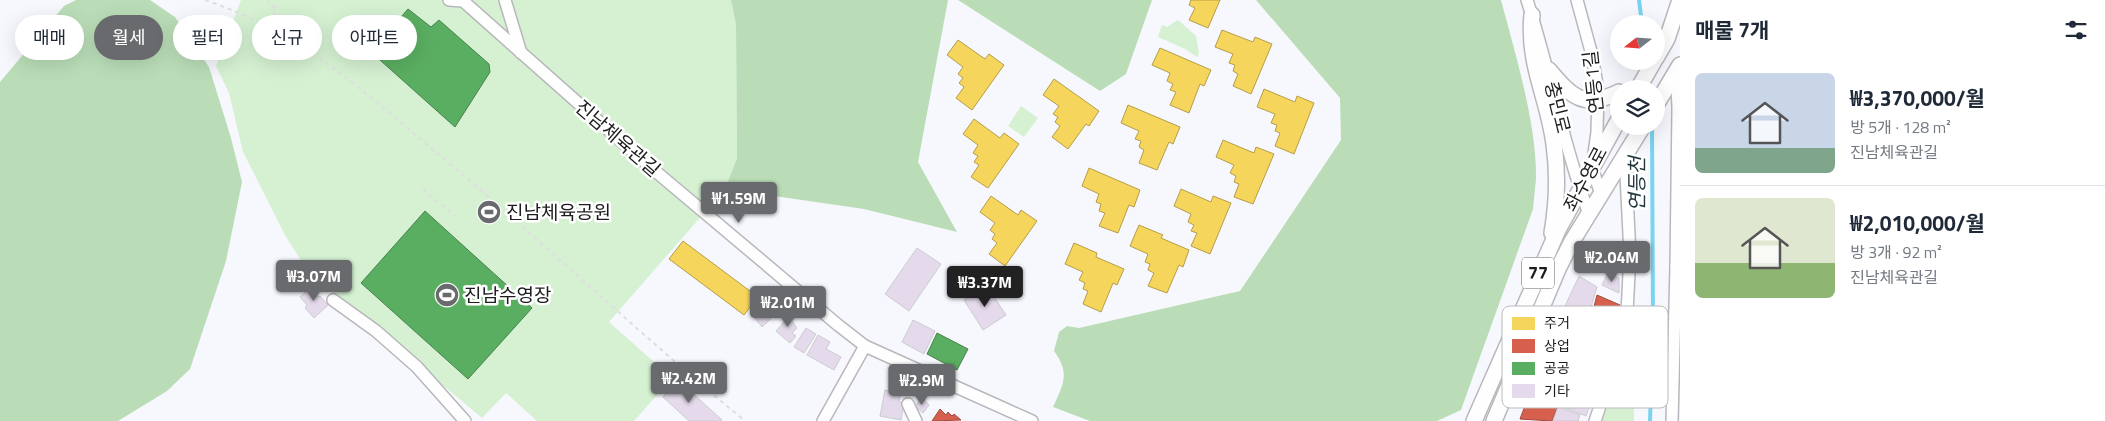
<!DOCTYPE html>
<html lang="ko">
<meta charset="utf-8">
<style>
body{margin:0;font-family:"Titillium Web","Noto Sans KR",sans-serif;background:#f2f2f3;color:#1f2937;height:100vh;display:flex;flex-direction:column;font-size:19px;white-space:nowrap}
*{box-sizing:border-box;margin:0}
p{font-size:16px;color:#747a83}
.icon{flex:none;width:28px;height:28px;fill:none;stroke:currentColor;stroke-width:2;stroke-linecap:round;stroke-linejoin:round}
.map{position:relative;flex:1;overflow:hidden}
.sheet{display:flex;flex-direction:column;background:#fff;width:425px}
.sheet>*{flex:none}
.hud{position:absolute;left:15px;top:15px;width:475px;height:45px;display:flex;gap:10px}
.needle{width:32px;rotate:253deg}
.buttons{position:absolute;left:1610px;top:15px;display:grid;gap:10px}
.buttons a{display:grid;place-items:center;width:55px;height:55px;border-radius:50%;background:#fff;box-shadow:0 5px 20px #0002;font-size:25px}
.price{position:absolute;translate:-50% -42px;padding:0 11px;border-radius:5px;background:#696a6d;color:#fff;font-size:16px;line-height:32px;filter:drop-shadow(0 1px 2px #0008)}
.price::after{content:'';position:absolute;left:50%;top:30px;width:15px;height:11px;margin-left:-8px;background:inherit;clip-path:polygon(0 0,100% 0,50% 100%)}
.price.selected{background:#222;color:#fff}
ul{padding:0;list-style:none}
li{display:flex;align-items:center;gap:15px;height:125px;padding:0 15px}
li+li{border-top:1px solid #e0e1e3}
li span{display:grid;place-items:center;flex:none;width:140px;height:100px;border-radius:8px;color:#555}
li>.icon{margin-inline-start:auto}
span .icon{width:60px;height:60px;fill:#fffc;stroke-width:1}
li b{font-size:21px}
h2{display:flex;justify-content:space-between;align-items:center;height:60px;padding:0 15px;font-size:21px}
.pill{padding:0 18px;border-radius:22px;background:#fff;box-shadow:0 5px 20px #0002;font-size:18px;line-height:45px}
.pill.selected{background:#696a6d;color:#fff}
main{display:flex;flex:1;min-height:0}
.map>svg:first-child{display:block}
.green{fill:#d5f1d2}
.forest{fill:#baddb7}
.homes{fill:#f6d55c;stroke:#b59e4a}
.shops{fill:#d6604d;stroke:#9e4c40}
.public{fill:#5aae61;stroke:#48824e}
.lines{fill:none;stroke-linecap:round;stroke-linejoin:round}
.stream{stroke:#7ad3ef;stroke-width:4}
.building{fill:#e4daeb;stroke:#cccccf}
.minor-casing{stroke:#b8b8bc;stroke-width:14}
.major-casing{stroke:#b8b8bc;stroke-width:18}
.path{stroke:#dedee0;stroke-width:2;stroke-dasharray:4 4;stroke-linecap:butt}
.minor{stroke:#fefeff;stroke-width:11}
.major{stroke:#fefeff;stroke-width:15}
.labels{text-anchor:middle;stroke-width:5;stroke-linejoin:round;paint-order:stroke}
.shield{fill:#fff;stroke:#616163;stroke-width:1}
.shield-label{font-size:18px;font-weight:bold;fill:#1d1d20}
.street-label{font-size:19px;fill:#1d1d20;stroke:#fff}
.poi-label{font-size:19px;fill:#1d1d20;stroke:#fff;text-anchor:start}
.water-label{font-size:20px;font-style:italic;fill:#1f353c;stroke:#fff}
.key{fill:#fff;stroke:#bbbbbc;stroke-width:1}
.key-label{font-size:14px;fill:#1d1d20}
</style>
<main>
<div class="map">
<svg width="1680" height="421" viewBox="0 0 1680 421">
<rect width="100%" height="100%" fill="#f7f8fd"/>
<g class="green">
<polygon points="241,0 731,0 736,25 737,158 725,189 609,322 672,378 634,421 537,421 506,393 482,418 316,279 300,259 285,235 243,152 229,93 216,66"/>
<polygon points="1178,20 1196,36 1199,53 1197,57 1185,49 1158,37 1162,25 1167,27"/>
<polygon points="1021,106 1038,118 1024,137 1008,126"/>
<polygon points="1635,339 1634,421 1602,421 1628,347"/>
</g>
<g class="forest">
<polygon points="76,0 150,0 175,17 209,67 231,138 242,182 226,261 190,369 167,391 118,421 0,421 0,82 64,6"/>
<polygon points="731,0 948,0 918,162 957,232 864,209 725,189 737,158 736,25"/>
<polygon points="958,0 1152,0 1126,74 1100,91"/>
<path d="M1256 0H1501C1515 53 1537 124 1536 179 1535 189 1534 199 1533 209L1461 410 1437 421H1090L1053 407C1064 383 1070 373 1054 351L1059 332 1067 326 1079 328 1240 291 1341 140 1340 98Z"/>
</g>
<g class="homes">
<polygon points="1191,0 1220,0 1208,28 1189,20 1195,8 1189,5"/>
<polygon points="1222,30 1253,42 1255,37 1272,44 1251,94 1233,86 1238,74 1233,71 1235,65 1229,63 1233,54 1215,47"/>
<polygon points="958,40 985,59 989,54 1004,65 972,110 956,98 964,87 959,83 963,78 958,74 963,67 947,55"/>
<polygon points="1160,48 1211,70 1204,86 1200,84 1189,113 1170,105 1176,92 1170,90 1173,84 1167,81 1170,73 1152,65"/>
<polygon points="1054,79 1099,111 1089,126 1086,124 1068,149 1052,137 1060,126 1055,122 1058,117 1053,114 1059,106 1043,95"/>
<polygon points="1264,89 1295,102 1297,96 1314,103 1294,154 1275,146 1280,133 1275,131 1277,125 1271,123 1275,114 1257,107"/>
<polygon points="1128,105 1180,127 1173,144 1169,142 1157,170 1139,163 1144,150 1139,147 1141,141 1135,139 1139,131 1121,123"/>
<polygon points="974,119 1000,138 1004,133 1019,144 988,188 971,177 979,165 974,162 978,156 973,153 978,145 963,134"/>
<polygon points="1223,140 1254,153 1256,147 1274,154 1253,204 1234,197 1239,184 1234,182 1236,176 1230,173 1234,165 1216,157"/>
<polygon points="1089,168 1140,190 1134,207 1129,205 1118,233 1099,226 1105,213 1099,211 1101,204 1096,202 1099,194 1082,186"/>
<polygon points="1181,189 1211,202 1213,196 1231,203 1210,254 1191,246 1197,233 1191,231 1194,225 1188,222 1191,214 1174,206"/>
<polygon points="991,196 1018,215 1021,210 1037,221 1005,266 989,254 997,243 992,239 995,234 990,230 995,223 980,212"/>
<polygon points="1139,225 1163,235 1161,238 1189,250 1183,267 1179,265 1167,293 1148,286 1154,273 1148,270 1150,264 1145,262 1148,254 1130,246"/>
<polygon points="683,241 758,297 744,315 669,259"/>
<polygon points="1074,243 1097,253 1096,257 1124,269 1117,285 1113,283 1101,312 1083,304 1088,291 1083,289 1085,283 1079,280 1083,272 1065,264"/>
</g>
<g class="shops">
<polygon points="1597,295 1620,305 1617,328 1591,318"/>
<polygon points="1529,395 1558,406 1552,421 1520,419"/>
<polygon points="940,409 946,415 948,412 952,416 954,414 961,420 932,421"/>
</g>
<g class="public">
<polygon points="408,9 431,27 439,20 489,64 490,72 455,127 371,52"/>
<polygon points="425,211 532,308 468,379 361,283"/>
<polygon points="937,333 968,349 957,370 927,354"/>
</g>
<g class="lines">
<g class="stream">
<polyline points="1639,0 1642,24"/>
<polyline points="1650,421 1653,323 1652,126"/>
</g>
</g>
<g class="building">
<polygon points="917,248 941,264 909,311 885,294"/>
<polygon points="1608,273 1619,278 1619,293 1602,285"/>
<polygon points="1579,276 1597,287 1588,317 1565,306"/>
<polygon points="986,285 1006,315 983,330 964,300"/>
<polygon points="312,286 318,293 316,295 319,297 320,296 328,305 314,318 305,308 307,305 300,297"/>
<polygon points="771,302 779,311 762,327 754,317"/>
<polygon points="788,311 795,318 792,321 797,328 792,333 796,336 790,343 776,331 785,321 782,318"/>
<polygon points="913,320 935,331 924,354 902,342"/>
<polygon points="1589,321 1618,332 1586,416 1539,398 1566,326 1585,333"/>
<polygon points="806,328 816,334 804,353 794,347"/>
<polygon points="818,335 830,342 826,349 841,357 834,370 807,355"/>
<polygon points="678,380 722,420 721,421 689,421 663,397"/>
<polygon points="885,390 900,394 899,402 904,403 901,420 880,416"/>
<polygon points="922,398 929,405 923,413 915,406"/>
<polygon points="1558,407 1580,415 1578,421 1553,421"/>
</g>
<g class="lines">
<g class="minor-casing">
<g id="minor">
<polyline points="449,0 463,1"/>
<polyline points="462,0 648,165 838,325 865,346 1032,421"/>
<polyline points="505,0 521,53"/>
<path d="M1527 0C1550 71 1563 144 1589 214"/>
<polyline points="1577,0 1592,55 1598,91 1597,132 1592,168 1601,194"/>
<polyline points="1676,73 1678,107 1676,266 1680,270"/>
<polyline points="333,300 376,331 417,367 465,421"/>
<polyline points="908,404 916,421"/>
<polyline points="823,421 865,346"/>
<polyline points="1595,421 1624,334 1627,313 1630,254 1625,156"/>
<polyline points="1672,421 1676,266"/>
</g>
</g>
<g class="major-casing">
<g id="major">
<path d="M1532 15C1527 63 1548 98 1554 144 1558 173 1557 204 1552 233"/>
<polyline points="1656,58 1667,39 1680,0"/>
<path d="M1549 70C1571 96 1583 110 1619 92"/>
<polyline points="1638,89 1654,61"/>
<polyline points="1656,105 1680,65"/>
<polyline points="1474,421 1558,230 1619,119"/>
<polyline points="1494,421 1558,269 1571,243 1643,126"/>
</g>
</g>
<g class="path">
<path d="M205 0C297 31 359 87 431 148 538 237 638 333 745 421"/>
<polyline points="259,23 274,15 276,10 268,0"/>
<polyline points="423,189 454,215"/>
</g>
<use href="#minor" class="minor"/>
<use href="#major" class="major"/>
</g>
<defs>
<g id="stadium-disc" transform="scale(1.25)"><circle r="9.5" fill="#696a6d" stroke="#fff"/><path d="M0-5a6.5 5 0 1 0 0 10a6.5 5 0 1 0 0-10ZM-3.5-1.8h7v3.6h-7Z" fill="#fff"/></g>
</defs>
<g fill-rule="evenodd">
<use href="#stadium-disc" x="489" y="212"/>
<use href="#stadium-disc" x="447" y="295"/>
</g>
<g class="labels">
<rect class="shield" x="1522" y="257.5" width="32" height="31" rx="4"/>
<g class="shield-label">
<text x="1538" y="279">77</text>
</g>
<g class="street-label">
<text transform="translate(1593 82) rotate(-96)" y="7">연등1길</text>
<text transform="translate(1558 107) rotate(76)" y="7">충민로</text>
<text transform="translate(618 138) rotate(41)" y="7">진남체육관길</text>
<text transform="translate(1585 179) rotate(-62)" y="7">좌수영로</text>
</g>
<g class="poi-label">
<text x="506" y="219">진남체육공원</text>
<text x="464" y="302">진남수영장</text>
</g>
<g class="water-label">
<text transform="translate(1637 184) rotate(-90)" y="7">연등천</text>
</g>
</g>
<rect x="1502" y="306" width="166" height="102" rx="8" class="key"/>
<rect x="1512" y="317" width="23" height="13" fill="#f6d55c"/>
<rect x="1512" y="339" width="23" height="14" fill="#d6604d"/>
<rect x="1512" y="362" width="23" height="13" fill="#5aae61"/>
<rect x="1512" y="384" width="23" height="14" fill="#e4daeb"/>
<g class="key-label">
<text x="1544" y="328">주거</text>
<text x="1544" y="351">상업</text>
<text x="1544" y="373">공공</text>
<text x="1544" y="396">기타</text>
</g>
</svg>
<div class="buttons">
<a><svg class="needle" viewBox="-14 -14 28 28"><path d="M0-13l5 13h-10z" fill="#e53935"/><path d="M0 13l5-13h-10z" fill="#747a83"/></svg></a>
<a><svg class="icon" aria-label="layers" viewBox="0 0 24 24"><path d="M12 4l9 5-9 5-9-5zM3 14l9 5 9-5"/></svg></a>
</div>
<b class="price" style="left:739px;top:224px">₩1.59M</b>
<b class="price" style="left:1612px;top:283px">₩2.04M</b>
<b class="price" style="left:314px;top:302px">₩3.07M</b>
<b class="price selected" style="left:985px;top:308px">₩3.37M</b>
<b class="price" style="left:788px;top:328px">₩2.01M</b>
<b class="price" style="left:689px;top:404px">₩2.42M</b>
<b class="price" style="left:922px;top:406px">₩2.9M</b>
<div class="hud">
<a class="pill">매매</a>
<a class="pill selected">월세</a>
<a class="pill">필터</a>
<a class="pill">신규</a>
<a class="pill">아파트</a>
</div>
</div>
<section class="sheet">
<h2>매물 7개<svg class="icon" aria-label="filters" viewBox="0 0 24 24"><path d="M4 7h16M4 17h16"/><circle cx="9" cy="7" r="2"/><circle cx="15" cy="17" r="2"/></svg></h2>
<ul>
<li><span style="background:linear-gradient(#c9d6e8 75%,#7fa58c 0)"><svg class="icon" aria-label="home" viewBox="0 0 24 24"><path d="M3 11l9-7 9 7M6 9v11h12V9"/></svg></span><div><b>₩3,370,000/월</b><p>방 5개 · 128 m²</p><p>진남체육관길</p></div></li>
<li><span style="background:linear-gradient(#dfe7d0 65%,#8fb573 0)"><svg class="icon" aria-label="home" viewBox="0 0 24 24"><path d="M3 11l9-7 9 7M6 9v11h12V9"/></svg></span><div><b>₩2,010,000/월</b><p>방 3개 · 92 m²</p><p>진남체육관길</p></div></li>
</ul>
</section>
</main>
